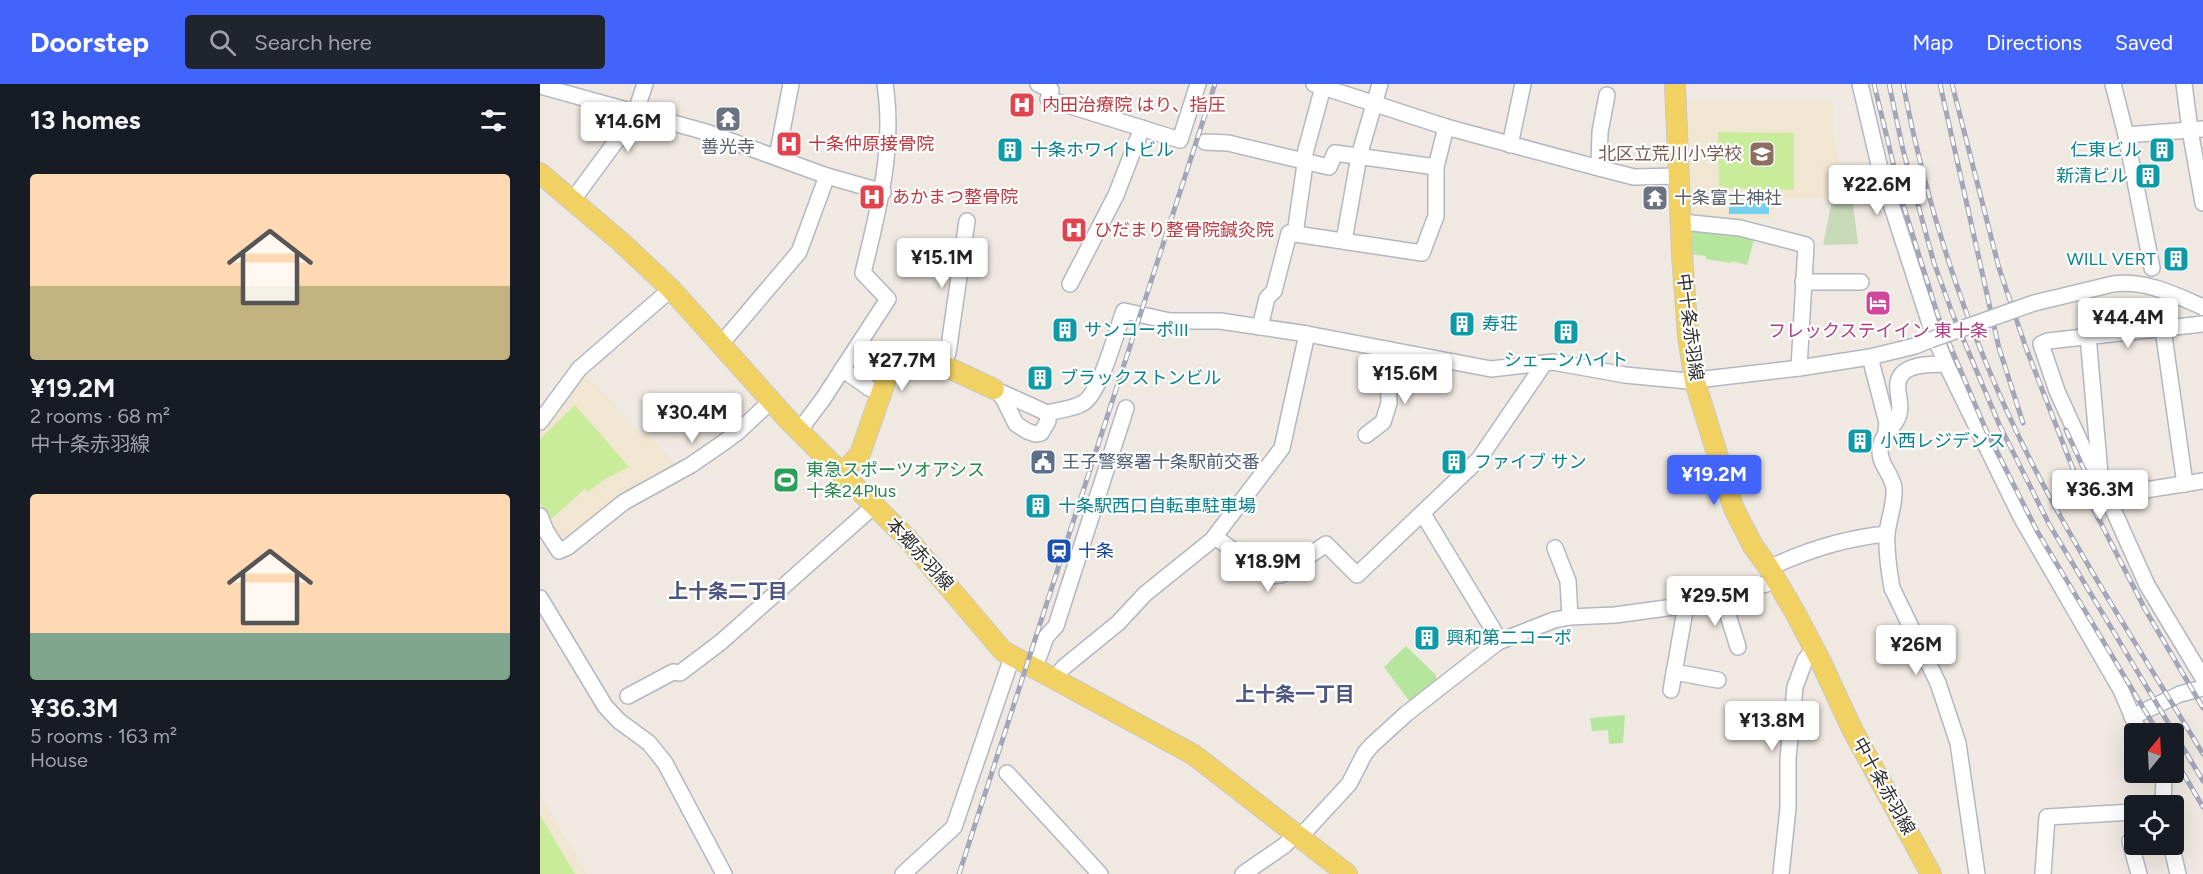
<!DOCTYPE html>
<meta charset="utf-8">
<style>
body{margin:0;font-family:Figtree,"Noto Sans JP",sans-serif;background:#20242c;color:#f1f3f6;height:100vh;display:flex;flex-direction:column;font-size:22px;white-space:nowrap}
*{box-sizing:border-box;margin:0}
p{font-size:20px;color:#9ea1a6}
.icon{flex:none;width:33px;height:33px;fill:none;stroke:currentColor;stroke-width:2;stroke-linecap:round;stroke-linejoin:round}
.map{position:relative;flex:1;overflow:hidden}
.side{display:flex;flex-direction:column;background:#171b24;width:540px}
.side>*{flex:none}
.needle{width:39px;rotate:18deg}
.controls{position:absolute;left:1584px;top:639px;display:grid;gap:12px}
.controls a{display:grid;place-items:center;width:60px;height:60px;border-radius:6px;background:#171b24;box-shadow:0 6px 24px #0002;font-size:30px}
.price{position:absolute;translate:-50% -51px;padding:0 14px;border-radius:6px;background:#fff;color:#222;font-size:20px;line-height:39px;filter:drop-shadow(0 2px 3px #0008)}
.price::after{content:'';position:absolute;left:50%;top:36px;width:18px;height:14px;margin-left:-9px;background:inherit;clip-path:polygon(0 0,100% 0,50% 100%)}
.price.active{background:#4264fb;color:#fff}
ul{padding:0;list-style:none}
li{display:grid;align-content:center;gap:12px;height:318px;padding:0 30px}
li span{display:grid;place-items:center;height:186px;border-radius:6px;color:#555}
li>.icon{margin-inline-start:auto}
span .icon{width:108px;height:108px;fill:#fffc;stroke-width:1}
li b{font-size:26px}
h2{display:flex;justify-content:space-between;align-items:center;height:72px;padding:0 30px;font-size:26px}
header{display:flex;align-items:center;gap:36px;box-sizing:border-box;height:84px;padding:0 30px;background:#4264fb;color:#fff}
header strong{font-size:28px}
nav{display:flex;gap:33px;margin-inline-start:auto;font-size:21px}
.search{width:420px;height:54px;background:#20242c;display:flex;align-items:center;gap:15px;box-sizing:border-box;padding:0 21px;border-radius:6px;color:#9ea1a6;font-size:22px}
main{display:flex;flex:1;min-height:0}
.map>svg:first-child{display:block}
.education{fill:#f0e6d1}
.green{fill:#b6e59e}
.cemetery{fill:#c8d9b8}
.pitch{fill:#c9ec9a}
.water{fill:#75cff0}
.lines{fill:none;stroke-linecap:round;stroke-linejoin:round}
.minor-casing{stroke:#b4b7c1;stroke-width:18}
.major-casing{stroke:#c9c9c9;stroke-width:22}
.minor{stroke:#fff;stroke-width:15}
.major{stroke:#f2d163;stroke-width:20}
.rail-casing{stroke:#a3a6b8;stroke-width:5}
.rail{stroke:#fff;stroke-width:3;stroke-dasharray:9;stroke-linecap:butt}
.minor-bridge-casing{stroke:#b4b7c1;stroke-width:18;stroke-linecap:butt}
.minor-bridge{stroke:#fff;stroke-width:15}
.labels{text-anchor:middle;stroke-width:4.5;stroke-linejoin:round;paint-order:stroke}
.health-label{font-size:18px;fill:#be3a42;stroke:#fff;text-anchor:start}
.worship-label{font-size:18px;fill:#5b616d;stroke:#fff}
.culture-label{font-size:18px;fill:#0d838f;stroke:#fff;text-anchor:start}
.education-label{font-size:18px;fill:#785e54;stroke:#fff;text-anchor:end}
.street-label{font-size:18px;fill:#2e2e2e;stroke:#fff}
.hotel-label{font-size:18px;fill:#b23c85;stroke:#fff}
.service-label{font-size:18px;fill:#4e5e75;stroke:#fff;text-anchor:start}
.leisure-label{font-size:18px;fill:#27864d;stroke:#fff;text-anchor:start}
.transit-label{font-size:18px;fill:#164399;stroke:#fff;text-anchor:start}
.neighbourhood-label{font-size:20px;font-weight:bold;fill:#4d5680;stroke:#fff}
</style>
<header>
<strong>Doorstep</strong>
<div class="search"><svg class="icon" aria-label="search" viewBox="0 0 24 24"><circle cx="10" cy="10" r="6"/><path d="M15 15l6 6"/></svg>Search here</div>
<nav><a>Map</a><a>Directions</a><a>Saved</a></nav>
</header>
<main>
<section class="side">
<h2>13 homes<svg class="icon" aria-label="filters" viewBox="0 0 24 24"><path d="M4 7h16M4 17h16"/><circle cx="9" cy="7" r="2"/><circle cx="15" cy="17" r="2"/></svg></h2>
<ul>
<li><span style="background:linear-gradient(#ffd9b3 60%,#c2b280 0)"><svg class="icon" aria-label="home" viewBox="0 0 24 24"><path d="M3 11l9-7 9 7M6 9v11h12V9"/></svg></span><div><b>¥19.2M</b><p>2 rooms · 68 m²</p><p>中十条赤羽線</p></div></li>
<li><span style="background:linear-gradient(#ffd9b3 75%,#7fa58c 0)"><svg class="icon" aria-label="home" viewBox="0 0 24 24"><path d="M3 11l9-7 9 7M6 9v11h12V9"/></svg></span><div><b>¥36.3M</b><p>5 rooms · 163 m²</p><p>House</p></div></li>
</ul>
</section>
<div class="map">
<svg width="1663" height="790" viewBox="0 0 1663 790">
<rect width="100%" height="100%" fill="#efe9e1"/>
<g class="education">
<polygon points="1144,17 1294,17 1294,53 1301,88 1293,114 1236,115 1234,135 1153,135 1147,132"/>
<polygon points="44,288 101,351 108,348 135,381 135,386 22,463 0,425 0,342"/>
<polygon points="0,712 47,790 0,790"/>
</g>
<g class="green">
<polygon points="1150,142 1215,152 1207,181 1192,177 1191,179 1166,175 1166,172 1150,170"/>
<polygon points="866,562 896,591 896,597 870,618 844,583"/>
<polygon points="1085,631 1083,659 1069,660 1068,646 1052,647 1050,634"/>
</g>
<polygon class="cemetery" points="1302,81 1308,81 1318,160 1283,161 1292,117 1295,115 1303,92"/>
<g class="pitch">
<polygon points="1178,48 1254,49 1254,106 1179,104"/>
<polygon points="35,321 89,383 65,395 48,408 45,405 10,436 0,419 0,355"/>
<polygon points="0,731 35,790 0,790"/>
</g>
<polygon class="water" points="1189,117 1229,118 1229,130 1189,130"/>
<g class="lines">
<g class="minor-casing">
<g id="minor">
<polyline points="498,0 511,6"/>
<polyline points="774,0 906,43 1059,84 1094,93 1139,92"/>
<polyline points="1320,0 1341,89 1391,243 1406,280 1481,433 1581,606 1600,650"/>
<polyline points="1573,0 1586,51 1612,184"/>
<polyline points="1644,0 1650,46 1663,119"/>
<polyline points="0,2 166,48 287,92 343,108"/>
<polyline points="508,15 640,56 658,0"/>
<polyline points="1586,51 1663,45"/>
<polyline points="665,58 688,59 789,83 795,69 896,83"/>
<polyline points="970,61 983,0"/>
<polyline points="237,73 251,0"/>
<polyline points="1059,84 1060,48 1067,11"/>
<polyline points="32,117 94,33 105,0"/>
<polyline points="1142,138 1200,144 1266,161 1259,284"/>
<polyline points="755,150 765,80 764,73 783,3"/>
<polyline points="804,157 819,72 840,0"/>
<polyline points="1263,198 1321,198"/>
<polyline points="530,200 576,111 602,44"/>
<polyline points="1663,240 1508,257 1501,260 1517,307 1547,373 1561,391 1567,412 1607,501 1663,594"/>
<polyline points="720,243 727,214 734,207 749,149 882,169 896,132 896,83 906,43"/>
<polyline points="1623,245 1645,400"/>
<polyline points="1548,252 1560,390"/>
<polyline points="181,260 259,168 287,92"/>
<polyline points="1330,273 1347,339 1346,347"/>
<path d="M1406 280C1392 281 1372 279 1362 290 1352 302 1363 317 1359 330 1356 344 1341 349 1340 366 1339 380 1352 390 1354 404 1355 420 1349 434 1347 449 1346 467 1349 487 1352 504L1398 599 1418 659 1437 790"/>
<polyline points="402,281 408,269 427,137"/>
<polyline points="302,285 329,304 341,309"/>
<polygon points="454,305 507,329 508,337 501,349 495,350 487,347 476,340 463,314"/>
<path d="M507 329C518 326 534 325 543 319 561 308 576 248 584 227L630 237H680L767 250 951 285 1013 278 1085 291 1148 297 1259 284 1330 273 1375 262 1390 256"/>
<polyline points="0,338 39,285 131,205"/>
<path d="M259 347 283 315 348 215 323 189C338 127 355 65 345 0"/>
<polyline points="826,351 843,338 849,319 847,265"/>
<polyline points="1567,412 1663,397"/>
<polyline points="883,430 960,557"/>
<polyline points="0,432 6,447 19,467 28,463 84,418 151,381 180,361 198,348 231,317"/>
<polyline points="675,453 729,492 741,491 786,460 817,491 939,375 1004,280"/>
<polyline points="1015,464 1028,497 1030,533"/>
<path d="M1229 484C1267 466 1305 454 1347 450"/>
<polyline points="1182,512 1198,563"/>
<polyline points="0,514 65,622 79,637 109,659 125,679 184,790"/>
<polyline points="494,586 506,553 516,542 586,324"/>
<polyline points="1134,588 1178,596"/>
<polyline points="513,596 524,583 578,539 605,510 672,456 742,364 767,250"/>
<polyline points="1131,606 1146,521"/>
<polyline points="88,612 133,588 140,589 181,558 335,421"/>
<polyline points="1592,633 1640,610 1663,604"/>
<polyline points="1622,688 1624,693 1623,722"/>
<polyline points="467,689 560,790"/>
<polyline points="760,753 809,700 825,669 832,661 866,630 958,558 1014,536 1030,533 1075,531 1163,519 1236,497"/>
<polyline points="1594,756 1590,757 1599,790"/>
<polyline points="1631,760 1638,790"/>
<polyline points="363,790 414,743 472,573"/>
<polyline points="703,790 745,761 755,750"/>
<polyline points="1241,790 1248,724 1248,674 1255,603 1265,576 1274,565"/>
<polyline points="1503,790 1507,733 1594,728"/>
</g>
</g>
<g class="major-casing">
<g id="major">
<polyline points="1135,0 1142,171 1148,252 1155,298 1194,425 1213,462 1229,484 1256,530 1280,576 1312,645 1391,790"/>
<polyline points="0,89 81,158 131,205 251,339 367,454 463,567 654,671 807,790"/>
<path d="M302 390 320 370 350 284C356 271 367 267 381 271L454 305"/>
</g>
</g>
<use href="#minor" class="minor"/>
<use href="#major" class="major"/>
<g class="rail-casing">
<g id="rail">
<polyline points="1334,0 1363,120 1400,238 1446,346 1497,447 1619,650"/>
<polyline points="1349,0 1363,66 1394,179 1413,231 1459,340 1509,440 1663,697"/>
<path d="M1363 0C1389 135 1434 267 1497 389 1547 485 1607 577 1663 670"/>
<polyline points="1400,0 1459,264 1483,339"/>
<polyline points="1412,0 1459,184 1486,264 1533,385 1606,527 1663,624"/>
<polyline points="1526,346 1556,412"/>
<polyline points="1634,674 1663,723"/>
<polyline points="419,790 675,0"/>
</g>
</g>
<use href="#rail" class="rail"/>
<g class="minor-bridge-casing">
<path id="minor-bridge" d="M1390 256 1494 219 1573 200C1606 196 1633 210 1663 223"/>
</g>
<use href="#minor-bridge" class="minor-bridge"/>
</g>
<defs>
<g id="hospital-square" transform="scale(1.35)"><rect x="-9" y="-9" width="18" height="18" rx="4" fill="#e0444e" stroke="#fff"/><path d="M-5-5h3v3.5h4V-5h3V5h-3V1.5h-4V5h-3Z" fill="#fff"/></g>
<g id="temple-square" transform="scale(1.35)"><rect x="-9" y="-9" width="18" height="18" rx="4" fill="#6b7280" stroke="#fff"/><path d="M0-6L5-2H3V0L6.5 2.5H4V6H1.5V3h-3V6H-4V2.5H-6.5L-3 0V-2H-5Z" fill="#fff"/></g>
<g id="building-square" transform="scale(1.35)"><rect x="-9" y="-9" width="18" height="18" rx="4" fill="#0f9aa8" stroke="#fff"/><path d="M-4-6H4V6H1V3H-1V6H-4ZM-2.5-4.3h1.7v1.8h-1.7ZM.8-4.3h1.7v1.8H.8ZM-2.5-1h1.7V.8h-1.7ZM.8-1h1.7V.8H.8Z" fill="#fff"/></g>
<g id="school-square" transform="scale(1.35)"><rect x="-9" y="-9" width="18" height="18" rx="4" fill="#8d6e63" stroke="#fff"/><path d="M0-5L7-2L0 1L-7-2ZM-4 1L0 2.5L4 1V4Q0 6-4 4Z" fill="#fff"/></g>
<g id="hotel-square" transform="scale(1.35)"><rect x="-9" y="-9" width="18" height="18" rx="4" fill="#d1479c" stroke="#fff"/><path d="M-6-4.5h1.5V1H6V5H4.5V3h-9V5H-6ZM-4 0a1.8 1.8 0 1 1 3.6 0ZM.5 0V-2.5h3Q6-2.5 6 0Z" fill="#fff"/></g>
<g id="civic-square" transform="scale(1.35)"><rect x="-9" y="-9" width="18" height="18" rx="4" fill="#5c6f8a" stroke="#fff"/><path d="M-.6-6.5H3V-4.5H.6V-3L4-1V1h2V6H-6V1h2V-1L-.6-3ZM-1.2 2.5V6h2.4V2.5Z" fill="#fff"/></g>
<g id="stadium-square" transform="scale(1.35)"><rect x="-9" y="-9" width="18" height="18" rx="4" fill="#2e9e5b" stroke="#fff"/><path d="M0-5a6.5 5 0 1 0 0 10a6.5 5 0 1 0 0-10ZM-3.5-1.8h7v3.6h-7Z" fill="#fff"/></g>
<g id="station-square" transform="scale(1.35)"><rect x="-9" y="-9" width="18" height="18" rx="4" fill="#1a4fb4" stroke="#fff"/><path d="M-3-6H3Q5-6 5-4V2Q5 4 3 4L4.5 6H3L1.5 4h-3L-3 6H-4.5L-3 4Q-5 4-5 2V-4Q-5-6-3-6ZM-3.5-4v3h7v-3ZM-3.5 1v1.5H-2V1ZM2 1v1.5H3.5V1Z" fill="#fff"/></g>
</defs>
<g fill-rule="evenodd">
<use href="#hospital-square" x="482" y="21"/>
<use href="#temple-square" x="188" y="35"/>
<use href="#hospital-square" x="249" y="60"/>
<use href="#building-square" x="470" y="66"/>
<use href="#building-square" x="1622" y="66"/>
<use href="#school-square" x="1222" y="70"/>
<use href="#building-square" x="1608" y="92"/>
<use href="#hospital-square" x="332" y="113"/>
<use href="#temple-square" x="1115" y="114"/>
<use href="#hospital-square" x="534" y="146"/>
<use href="#building-square" x="1636" y="175"/>
<use href="#hotel-square" x="1338" y="219"/>
<use href="#building-square" x="922" y="240"/>
<use href="#building-square" x="525" y="246"/>
<use href="#building-square" x="1026" y="248"/>
<use href="#building-square" x="500" y="294"/>
<use href="#building-square" x="1320" y="357"/>
<use href="#civic-square" x="503" y="378"/>
<use href="#building-square" x="914" y="378"/>
<use href="#stadium-square" x="246" y="396"/>
<use href="#building-square" x="498" y="422"/>
<use href="#station-square" x="519" y="467"/>
<use href="#building-square" x="887" y="554"/>
</g>
<g class="labels">
<g class="health-label">
<text x="502" y="27">内田治療院 はり、指圧</text>
<text x="268" y="66">十条仲原接骨院</text>
<text x="352" y="119">あかまつ整骨院</text>
<text x="554" y="152">ひだまり整骨院鍼灸院</text>
</g>
<g class="worship-label">
<text x="188" y="69">善光寺</text>
<text x="1134" y="120" text-anchor="start">十条富士神社</text>
</g>
<g class="culture-label">
<text x="490" y="72">十条ホワイトビル</text>
<text x="1602" y="72" text-anchor="end">仁東ビル</text>
<text x="1588" y="98" text-anchor="end">新清ビル</text>
<text x="1616" y="181" text-anchor="end">WILL VERT</text>
<text x="942" y="246">寿荘</text>
<text x="544" y="252">サンコーポIII</text>
<text x="1026" y="282" text-anchor="middle">シェーンハイト</text>
<text x="520" y="300">ブラックストンビル</text>
<text x="1340" y="363">小西レジデンス</text>
<text x="934" y="384">ファイブ サン</text>
<text x="518" y="428">十条駅西口自転車駐車場</text>
<text x="906" y="560">興和第二コーポ</text>
</g>
<g class="education-label">
<text x="1202" y="76">北区立荒川小学校</text>
</g>
<g class="street-label">
<text transform="translate(1150 243) rotate(83)" y="6">中十条赤羽線</text>
<text transform="translate(380 470) rotate(48)" y="6">本郷赤羽線</text>
<text transform="translate(1344 702) rotate(61)" y="6">中十条赤羽線</text>
</g>
<g class="hotel-label">
<text x="1338" y="253">フレックステイイン 東十条</text>
</g>
<g class="service-label">
<text x="522" y="384">王子警察署十条駅前交番</text>
</g>
<g class="leisure-label">
<text x="266" y="392">東急スポーツオアシス<tspan x="266" dy="21">十条24Plus</tspan></text>
</g>
<g class="transit-label">
<text x="538" y="473">十条</text>
</g>
<g class="neighbourhood-label">
<text x="188" y="514">上十条二丁目</text>
<text x="755" y="617">上十条一丁目</text>
</g>
</g>
</svg>
<div class="controls">
<a><svg class="needle" viewBox="-14 -14 28 28"><path d="M0-13l5 13h-10z" fill="#e53935"/><path d="M0 13l5-13h-10z" fill="#9ea1a6"/></svg></a>
<a><svg class="icon" aria-label="locate" viewBox="0 0 24 24"><circle cx="12" cy="12" r="6"/><path d="M12 2v4M12 18v4M2 12h4M18 12h4"/></svg></a>
</div>
<b class="price" style="left:88px;top:69px">¥14.6M</b>
<b class="price" style="left:1337px;top:132px">¥22.6M</b>
<b class="price" style="left:402px;top:205px">¥15.1M</b>
<b class="price" style="left:1588px;top:265px">¥44.4M</b>
<b class="price" style="left:362px;top:308px">¥27.7M</b>
<b class="price" style="left:865px;top:321px">¥15.6M</b>
<b class="price" style="left:152px;top:360px">¥30.4M</b>
<b class="price active" style="left:1174px;top:422px">¥19.2M</b>
<b class="price" style="left:1560px;top:437px">¥36.3M</b>
<b class="price" style="left:728px;top:509px">¥18.9M</b>
<b class="price" style="left:1175px;top:543px">¥29.5M</b>
<b class="price" style="left:1376px;top:592px">¥26M</b>
<b class="price" style="left:1232px;top:668px">¥13.8M</b>
</div>
</main>
